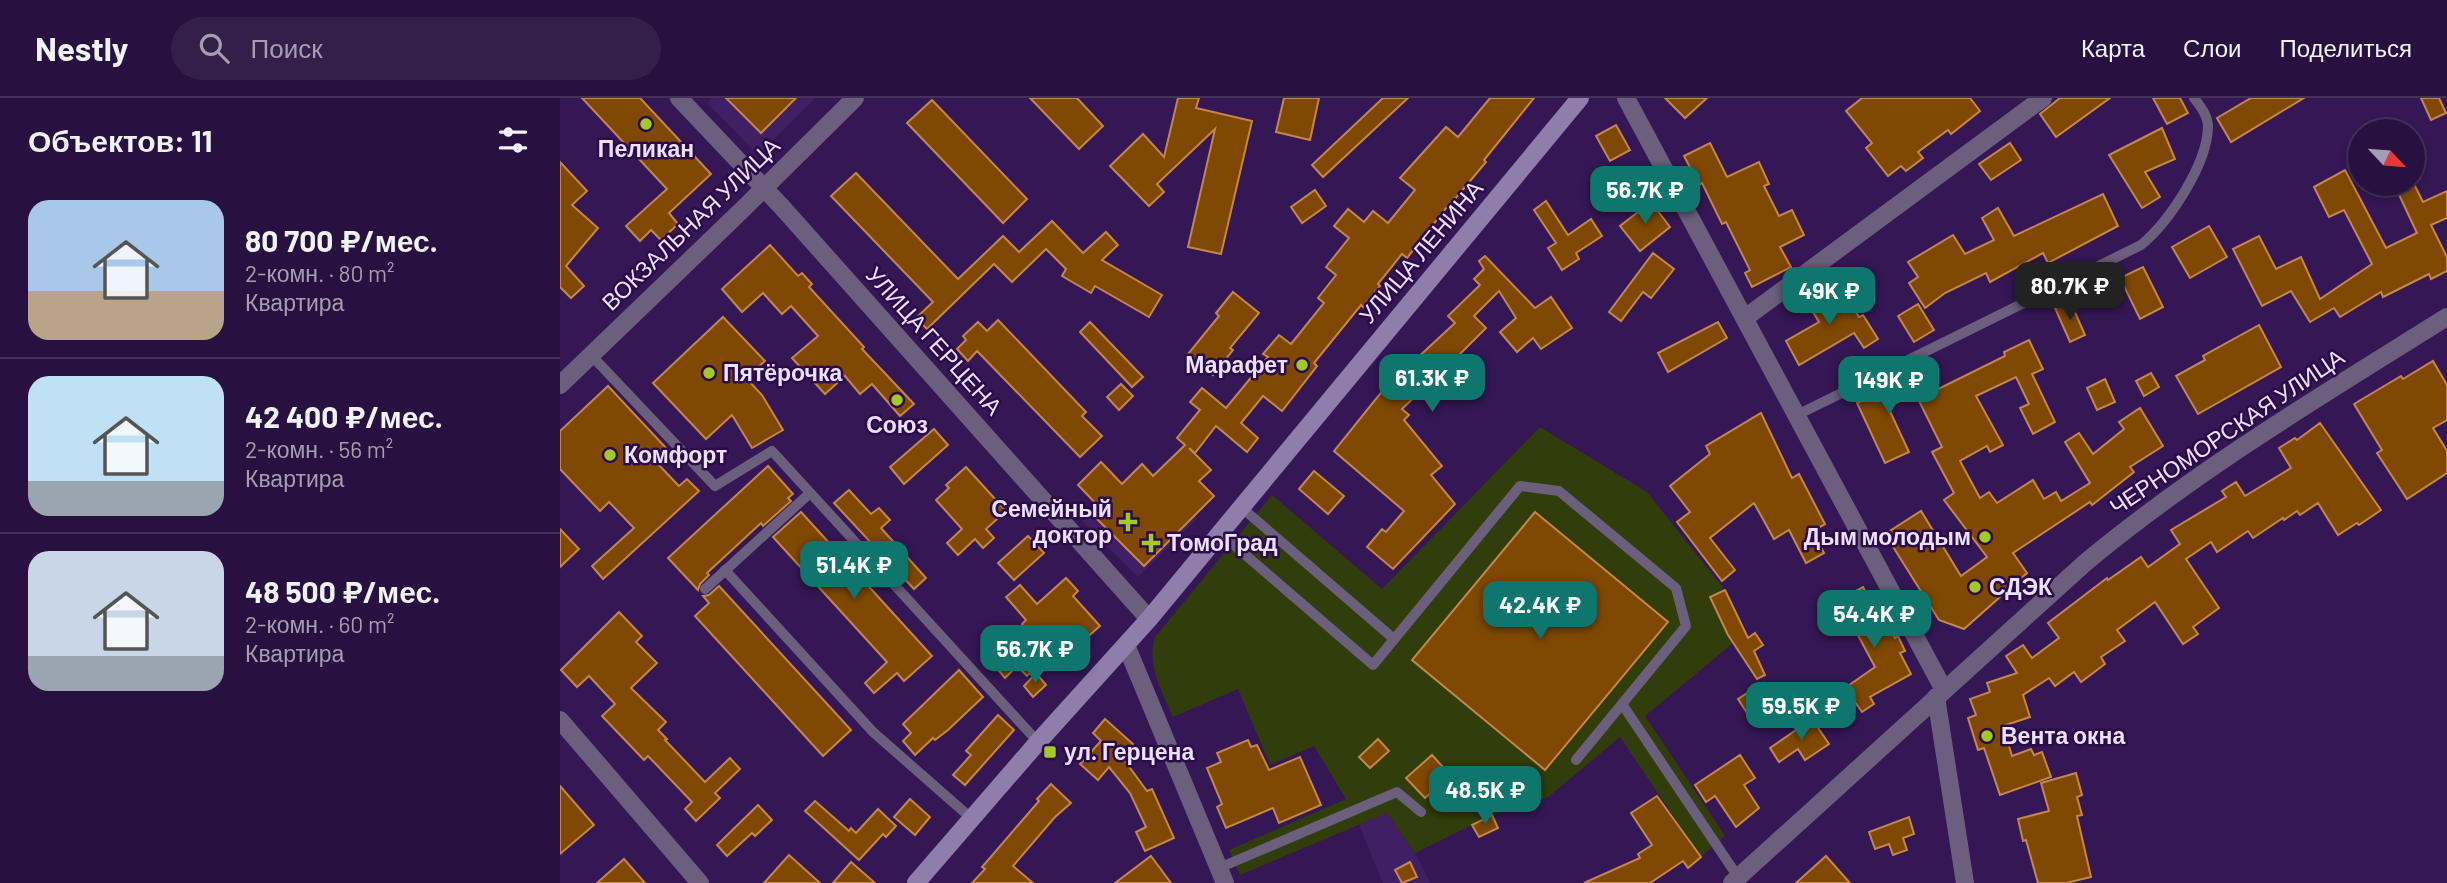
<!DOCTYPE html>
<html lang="ru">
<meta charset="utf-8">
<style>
body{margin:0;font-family:Barlow,sans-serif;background:#341f4b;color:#f1f3f6;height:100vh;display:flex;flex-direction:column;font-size:26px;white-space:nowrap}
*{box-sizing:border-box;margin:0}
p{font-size:23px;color:#a59db1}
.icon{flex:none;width:38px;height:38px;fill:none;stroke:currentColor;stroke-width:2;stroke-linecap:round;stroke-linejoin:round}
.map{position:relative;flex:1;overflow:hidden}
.drawer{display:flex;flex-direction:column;background:#281140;width:560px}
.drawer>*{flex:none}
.needle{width:46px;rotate:116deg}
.buttons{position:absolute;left:1788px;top:21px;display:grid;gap:14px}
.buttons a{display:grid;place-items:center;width:77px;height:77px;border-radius:50%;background:#281140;box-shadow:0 4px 10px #0003,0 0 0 2px #443159;font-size:35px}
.price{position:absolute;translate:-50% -60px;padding:0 16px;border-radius:14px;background:#0f766e;color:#fff;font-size:23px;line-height:46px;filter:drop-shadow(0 2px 4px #0008)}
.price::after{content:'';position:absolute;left:50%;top:42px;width:21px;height:16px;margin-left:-10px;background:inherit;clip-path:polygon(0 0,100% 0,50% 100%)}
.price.selected{background:#222;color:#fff}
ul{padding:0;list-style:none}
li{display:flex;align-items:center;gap:21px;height:175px;padding:0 28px}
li+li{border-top:2px solid #443159}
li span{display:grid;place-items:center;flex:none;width:196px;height:140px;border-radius:21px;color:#555}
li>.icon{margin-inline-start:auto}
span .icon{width:84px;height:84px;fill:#fffc;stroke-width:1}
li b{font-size:30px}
h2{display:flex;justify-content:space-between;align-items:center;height:84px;padding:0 28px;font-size:30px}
header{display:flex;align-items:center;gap:42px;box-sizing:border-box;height:98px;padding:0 35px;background:#281140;border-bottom:2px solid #443159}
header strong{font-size:33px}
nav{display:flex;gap:38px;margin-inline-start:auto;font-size:24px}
.search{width:490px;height:63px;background:#341f4b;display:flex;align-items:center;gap:18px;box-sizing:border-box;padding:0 24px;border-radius:38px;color:#a59db1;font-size:26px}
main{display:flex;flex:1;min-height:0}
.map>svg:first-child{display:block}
.built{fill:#401f64}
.green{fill:#313d0a}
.building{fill:#804903;stroke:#c4864b;stroke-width:2}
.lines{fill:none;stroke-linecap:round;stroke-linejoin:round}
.service{stroke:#6b5f7d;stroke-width:10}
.minor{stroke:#6b5f7d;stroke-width:18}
.tertiary{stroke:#6b5f7d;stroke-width:18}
.secondary{stroke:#8f7dac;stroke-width:18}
.poi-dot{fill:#a3c926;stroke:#2c0b4a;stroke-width:2.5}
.labels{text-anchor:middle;stroke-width:5;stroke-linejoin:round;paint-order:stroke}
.poi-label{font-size:23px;font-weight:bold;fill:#ece0ff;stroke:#2c0b4a;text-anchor:start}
.street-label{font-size:23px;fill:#ece0ff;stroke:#2c0b4a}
</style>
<header>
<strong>Nestly</strong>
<div class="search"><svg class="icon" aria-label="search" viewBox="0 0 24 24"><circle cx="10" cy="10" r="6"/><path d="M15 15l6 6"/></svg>Поиск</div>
<nav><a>Карта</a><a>Слои</a><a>Поделиться</a></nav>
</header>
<main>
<section class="drawer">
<h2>Объектов: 11<svg class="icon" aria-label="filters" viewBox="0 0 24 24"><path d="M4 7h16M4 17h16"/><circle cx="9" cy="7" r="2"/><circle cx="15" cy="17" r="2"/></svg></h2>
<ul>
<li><span style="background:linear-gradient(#a9c7e8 65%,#b9a48a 0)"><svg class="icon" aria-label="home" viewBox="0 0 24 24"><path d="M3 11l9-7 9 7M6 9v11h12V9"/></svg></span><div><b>80 700 ₽/мес.</b><p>2-комн. · 80 m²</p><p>Квартира</p></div></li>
<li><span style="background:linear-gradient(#bfe0f5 75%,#9aa5b1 0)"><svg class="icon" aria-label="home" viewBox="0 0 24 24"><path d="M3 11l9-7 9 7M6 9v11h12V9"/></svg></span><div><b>42 400 ₽/мес.</b><p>2-комн. · 56 m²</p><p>Квартира</p></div></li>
<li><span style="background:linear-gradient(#c9d6e8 75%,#9aa5b1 0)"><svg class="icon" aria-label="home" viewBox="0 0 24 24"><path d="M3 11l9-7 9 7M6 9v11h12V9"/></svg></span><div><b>48 500 ₽/мес.</b><p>2-комн. · 60 m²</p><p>Квартира</p></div></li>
</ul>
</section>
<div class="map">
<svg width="1887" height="785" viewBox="0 0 1887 785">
<rect width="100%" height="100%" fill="#351755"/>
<g class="built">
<polygon points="152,0 255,0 198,57 147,5"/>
<polygon points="582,364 638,420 578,479 522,423"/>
<polygon points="827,714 855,755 870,785 823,785 799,727"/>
</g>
<path class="green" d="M980 329 1087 394 1165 492 1178 520 1163 528 1172 546 1085 618 1165 738 1141 759 1060 639 988 699 932 717 855 755 827 715 680 777 669 752 786 701 754 648 710 667 678 591 613 619C602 592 586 568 595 539L712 397 822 491Z"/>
<g class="building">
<polygon points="22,0 80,0 151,76 109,115 118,126 101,142 91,132 80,143 66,128 107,91"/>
<polygon points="166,0 236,0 201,35"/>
<polygon points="470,0 517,0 543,28 519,51"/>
<polygon points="618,0 639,0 636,10 692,23 661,156 628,149 655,31 597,86 604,94 589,108 550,68 583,36 604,59"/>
<polygon points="724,0 759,0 750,42 716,34"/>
<polygon points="823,0 848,0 763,79 752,67"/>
<polygon points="930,0 974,0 924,62 926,64 895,101 894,100 847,160 842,156 818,186 820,188 803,209 801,207 754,265 757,268 722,313 703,298 681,325 698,340 687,354 656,328 635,355 629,350 651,372 639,383 654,398 584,468 537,421 544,414 518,387 541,364 562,386 582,366 593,378 625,347 617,340 640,312 630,304 642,290 666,310 708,259 703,256 719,237 731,246 764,205 758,200 776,177 766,169 789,140 774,128 788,111 804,124 813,113 828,125 855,92 840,80 886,29 898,39"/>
<polygon points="1105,0 1147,0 1125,20"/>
<polygon points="1302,0 1410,0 1420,13 1391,36 1388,32 1358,54 1363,60 1346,73 1341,68 1328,78 1306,50 1312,45 1286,13"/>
<polygon points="1500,0 1550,0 1496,39 1480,16"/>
<polygon points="1593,0 1620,0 1628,15 1607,26"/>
<polygon points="1691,0 1744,0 1671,44 1657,20"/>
<polygon points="1861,0 1879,0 1886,15 1871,22"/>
<polygon points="372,2 467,101 443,125 347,25"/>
<polygon points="1056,27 1070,52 1050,63 1036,38"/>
<polygon points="1602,30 1615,61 1585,74 1600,99 1582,110 1549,57"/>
<polygon points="1150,45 1167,79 1199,64 1209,86 1204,88 1219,118 1232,112 1244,137 1220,149 1231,169 1192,189 1185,175 1190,172 1166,124 1162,126 1142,85 1139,87 1124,58"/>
<polygon points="1450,45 1461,62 1431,82 1419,66"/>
<polygon points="0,64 27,93 12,107 38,130 6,168 24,188 11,200 0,189"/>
<polygon points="1785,72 1826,150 1857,135 1834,86 1854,86 1863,104 1887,93 1887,120 1871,127 1887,159 1887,173 1871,181 1869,176 1823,199 1821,194 1780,219 1774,210 1750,224 1731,193 1702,208 1673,151 1699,138 1716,171 1741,159 1760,201 1812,166 1784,112 1769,119 1754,89"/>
<polygon points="296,75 398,181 443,138 459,154 492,123 523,155 546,134 558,147 542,162 602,197 589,219 535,188 531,195 502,178 506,171 486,151 452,184 434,166 367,231 356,220 373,204 271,98"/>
<polygon points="755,92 766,108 742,125 731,109"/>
<polygon points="1543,96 1558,128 1488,165 1483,155 1430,184 1426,175 1385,195 1365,210 1349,185 1358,179 1348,164 1393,137 1405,156 1434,142 1422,120 1438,110 1454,138"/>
<polygon points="986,103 1008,137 1031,121 1042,138 1016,155 1019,161 1002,172 988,150 996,145 974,112"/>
<polygon points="1091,104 1110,129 1080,153 1060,128"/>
<polygon points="1649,128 1667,159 1630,180 1612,149"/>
<polygon points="210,147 238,178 242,175 252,186 249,189 304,249 302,251 354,306 340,318 312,286 300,296 285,278 265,296 232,260 258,238 231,208 222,216 203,195 182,214 162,191"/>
<polygon points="1093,155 1114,171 1091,200 1083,194 1061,223 1049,214"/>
<polygon points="925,158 975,210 991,199 1012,230 981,251 973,240 957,254 940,234 956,220 939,193 914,218 926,230 898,258 905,265 892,277 885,270 842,311 849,317 844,322 882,368 871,377 895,406 833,471 807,449 822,431 826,434 844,413 774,353 840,271 853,260 855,262 895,225 888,218 920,187 914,181 924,171 919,163"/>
<polygon points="1583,169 1603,209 1580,221 1560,180"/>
<polygon points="1258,187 1270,207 1285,197 1299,219 1303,217 1318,241 1304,250 1294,235 1239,267 1226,243 1259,224 1242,196"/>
<polygon points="673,194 699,215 670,250 673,252 653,277 628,256 659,218 656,215"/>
<polygon points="1510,203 1525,237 1510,244 1495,210"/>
<polygon points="1358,206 1374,232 1354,244 1338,218"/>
<polygon points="163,219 205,263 186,280 202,297 223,332 192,350 172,317 146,341 93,285"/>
<polygon points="438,222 526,314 522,318 542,338 520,359 417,253 408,263 397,251 406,242 403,238 418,224 427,233"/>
<polygon points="530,224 583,279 572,289 520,234"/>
<polygon points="1158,224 1167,240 1108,274 1098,255"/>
<polygon points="1699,227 1721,269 1638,316 1616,278 1645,262 1643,258"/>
<polygon points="1469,242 1483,271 1472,276 1495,324 1473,336 1460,310 1469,306 1456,279 1416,298 1443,347 1430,354 1427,348 1400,363 1420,400 1429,394 1437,405 1473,382 1484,401 1496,394 1501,403 1530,385 1505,344 1519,335 1533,356 1564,331 1559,324 1580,310 1603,348 1570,369 1574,374 1532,407 1530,404 1453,455 1467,475 1404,531 1379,522 1325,436 1361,413 1401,478 1427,459 1384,402 1394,395 1372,354 1382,349 1358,301 1445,258 1444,254"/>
<polygon points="1873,263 1887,287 1887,322 1873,330 1887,353 1887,375 1847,401 1817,355 1822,352 1794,306 1841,278 1843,281"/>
<polygon points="1359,275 1367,290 1328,309 1349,354 1325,365 1297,305"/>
<polygon points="1591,275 1599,289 1584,298 1576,283"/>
<polygon points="1545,281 1555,304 1537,312 1527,290"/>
<polygon points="561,286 573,298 559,312 547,299"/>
<polygon points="48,288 107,351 95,363 119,388 127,381 139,393 43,481 32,468 74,430 49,404 40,413 0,371 0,333"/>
<polygon points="1201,315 1232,380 1239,376 1265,426 1253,433 1264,455 1246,465 1229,432 1214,441 1194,405 1150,440 1175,472 1162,483 1117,424 1130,414 1110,388 1150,356 1146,348"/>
<polygon points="1760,325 1821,412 1799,427 1797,425 1778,437 1758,405 1740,417 1737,413 1724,422 1723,420 1693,440 1688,433 1657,454 1651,444 1626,461 1659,510 1633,529 1638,536 1623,546 1595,504 1557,532 1565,543 1541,559 1545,566 1521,584 1514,574 1495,588 1489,580 1463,597 1470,619 1443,628 1452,658 1471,651 1474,657 1482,654 1491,679 1440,697 1424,650 1418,652 1408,620 1416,617 1410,601 1430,594 1427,585 1457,575 1446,558 1463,547 1472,560 1499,540 1488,525 1547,480 1548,482 1581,459 1588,469 1620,446 1611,432 1666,399 1662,393 1676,384 1685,398 1731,370 1719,350 1735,340 1737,342"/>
<polygon points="374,331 388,347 344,386 330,369"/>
<polygon points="208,368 233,396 228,400 231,403 203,428 201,425 147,475 149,477 140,486 138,492 108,460"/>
<polygon points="406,369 446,413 426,431 434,440 423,450 415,441 398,457 387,445 402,431 376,402 389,390 386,387"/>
<polygon points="754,373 784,398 768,416 739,391"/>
<polygon points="289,392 311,416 319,410 330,422 321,430 366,480 354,491 274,405"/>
<polygon points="241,414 372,558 344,583 337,575 314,595 305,585 327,564 213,439"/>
<polygon points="975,414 1108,524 985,672 852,562"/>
<polygon points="0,431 19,451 0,469"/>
<polygon points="468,438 484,455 454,482 438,465"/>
<polygon points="506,480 518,493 513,498 540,528 524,542 517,534 467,578 457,568 445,580 435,568 471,536 462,526 466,522 446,499 460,487 477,506"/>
<polygon points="159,488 291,632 263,658 135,518 149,505 143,498 149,497"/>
<polygon points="1303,489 1320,522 1324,520 1335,540 1338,538 1345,553 1340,555 1351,576 1310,599 1314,606 1302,614 1285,590 1315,569 1279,502"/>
<polygon points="1165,492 1188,540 1195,535 1203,547 1194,553 1205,577 1197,581 1168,537 1150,499"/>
<polygon points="59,514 82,538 76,544 97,565 71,590 106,624 98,632 107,641 105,642 145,684 170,660 180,671 155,695 160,700 136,723 125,711 132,704 88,658 84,662 42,618 55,606 29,578 17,589 1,572"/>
<polygon points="399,572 423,599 388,632 375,642 373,640 355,657 343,643 351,635 343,626"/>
<polygon points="476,575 486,587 473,599 464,588"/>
<polygon points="1203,585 1218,608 1193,624 1178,601"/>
<polygon points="438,617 454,632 405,687 393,677 411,657 406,653"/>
<polygon points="545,621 573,646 562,659 587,693 592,691 614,740 585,753 576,734 586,729 570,695 549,669 538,682 520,666 541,643 533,635"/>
<polygon points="1252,621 1269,646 1245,662 1238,651 1219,664 1210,650"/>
<polygon points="818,641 829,653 810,670 799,659"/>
<polygon points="688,642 691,649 697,647 709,672 740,659 761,707 719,725 713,710 666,730 657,709 662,706 647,670 661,664 657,655"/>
<polygon points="872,657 890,677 865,700 846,680"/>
<polygon points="1180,657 1195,680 1184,687 1199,710 1176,729 1155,698 1146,704 1135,687"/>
<polygon points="1516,675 1522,697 1517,699 1522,717 1517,718 1531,779 1506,785 1478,785 1466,742 1463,743 1458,721 1489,713 1481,685"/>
<polygon points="491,686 511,705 495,719 453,768 473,785 412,785 425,771 422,769 479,703 477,701"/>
<polygon points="0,688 34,727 0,756"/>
<polygon points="1097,698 1141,759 1128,770 1123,763 1090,785 1024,785 1080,760 1078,756 1092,747 1071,715"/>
<polygon points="350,701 370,719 355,737 334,719"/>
<polygon points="255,703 289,733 291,730 296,735 318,711 336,728 326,739 323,736 299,762 245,713"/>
<polygon points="198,707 212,722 195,738 192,735 167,758 157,747"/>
<polygon points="932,717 938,730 919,739 912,727"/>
<polygon points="1349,719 1354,736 1343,740 1347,752 1333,757 1329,746 1315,751 1309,734"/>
<polygon points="229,757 260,785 204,785"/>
<polygon points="591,758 611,785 555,785"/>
<polygon points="1266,758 1290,785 1236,785"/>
<polygon points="64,761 85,785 37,785"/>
<polygon points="291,764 315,785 273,785"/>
<polygon points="850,764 857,779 842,785 835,772"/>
</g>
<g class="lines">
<g class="service">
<polyline points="31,257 155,388 212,353 478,644"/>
<path d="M1237 317 1581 147C1609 124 1647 67 1648 29 1648 18 1641 9 1634 0"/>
<polyline points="681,409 834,541"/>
<polyline points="660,435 813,567 960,388 999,393 1116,490 1126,528 1016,662"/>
<polyline points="165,472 313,634 411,720"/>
<polyline points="145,491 250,395"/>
<polyline points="1062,606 1178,779"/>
<polyline points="659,770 837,694 861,714"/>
</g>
<g class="minor">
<polyline points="1066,0 1384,592"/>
<polyline points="1185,220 1483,0"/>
<polyline points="0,287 183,111 295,0"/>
<polyline points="566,547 665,785"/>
<polyline points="1376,599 1405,785"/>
<polyline points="0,622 140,785"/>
</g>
<g class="tertiary">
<polyline points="119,0 221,108 589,521"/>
<path d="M1172 785 1526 464C1638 371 1764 296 1887 219"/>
</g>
<polyline class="secondary" points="356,785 478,644 589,521 1020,0"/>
</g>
<g class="poi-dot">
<circle cx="86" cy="26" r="7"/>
<circle cx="742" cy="267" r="7"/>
<circle cx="149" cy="275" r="7"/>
<circle cx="337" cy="302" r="7"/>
<circle cx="50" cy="357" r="7"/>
<path d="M564.5 413.5h7v7h7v7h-7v7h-7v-7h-7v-7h7z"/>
<circle cx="1425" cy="439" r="7"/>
<path d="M587.5 434.5h7v7h7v7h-7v7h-7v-7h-7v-7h7z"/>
<circle cx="1415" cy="489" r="7"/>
<circle cx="1427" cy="638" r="7"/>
<rect x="483" y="647" width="14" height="14" rx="3.5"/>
</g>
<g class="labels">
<g class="poi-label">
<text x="86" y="59" text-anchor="middle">Пеликан</text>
<text x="728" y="275" text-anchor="end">Марафет</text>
<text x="163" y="283">Пятёрочка</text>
<text x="337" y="335" text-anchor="middle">Союз</text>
<text x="64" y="365">Комфорт</text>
<text x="552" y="419" text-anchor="end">Семейный<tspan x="552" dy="26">доктор</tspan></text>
<text x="1411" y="447" text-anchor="end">Дым молодым</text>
<text x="607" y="453">ТомоГрад</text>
<text x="1429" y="497">СДЭК</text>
<text x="1441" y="646">Вента окна</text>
<text x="504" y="662">ул. Герцена</text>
</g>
<g class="street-label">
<text transform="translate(131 126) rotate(-44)" y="8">ВОКЗАЛЬНАЯ УЛИЦА</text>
<text transform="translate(861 154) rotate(-50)" y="8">УЛИЦА ЛЕНИНА</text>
<text transform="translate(374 243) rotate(48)" y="8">УЛИЦА ГЕРЦЕНА</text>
<text transform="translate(1667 334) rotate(-34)" y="8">ЧЕРНОМОРСКАЯ УЛИЦА</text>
</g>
</g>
</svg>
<div class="buttons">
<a><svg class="needle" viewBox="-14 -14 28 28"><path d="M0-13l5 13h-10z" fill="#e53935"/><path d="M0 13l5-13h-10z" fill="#a59db1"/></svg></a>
</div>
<b class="price" style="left:1085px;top:128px">56.7K ₽</b>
<b class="price selected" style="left:1510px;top:224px">80.7K ₽</b>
<b class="price" style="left:1269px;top:229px">49K ₽</b>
<b class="price" style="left:872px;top:316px">61.3K ₽</b>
<b class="price" style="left:1329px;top:318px">149K ₽</b>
<b class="price" style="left:294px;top:503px">51.4K ₽</b>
<b class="price" style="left:980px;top:543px">42.4K ₽</b>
<b class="price" style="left:1314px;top:552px">54.4K ₽</b>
<b class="price" style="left:475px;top:587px">56.7K ₽</b>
<b class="price" style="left:1241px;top:644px">59.5K ₽</b>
<b class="price" style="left:925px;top:728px">48.5K ₽</b>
</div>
</main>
